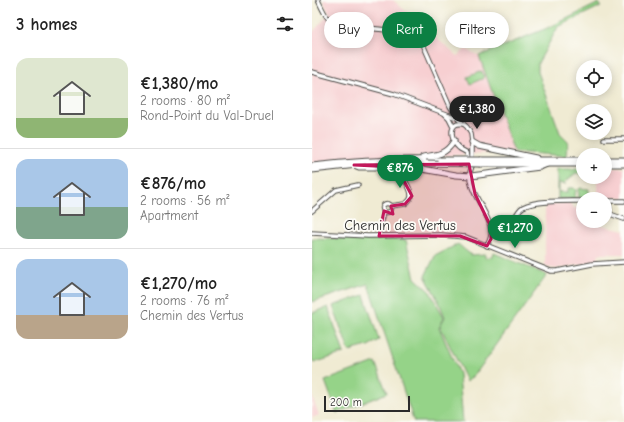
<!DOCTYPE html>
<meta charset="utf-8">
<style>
body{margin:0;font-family:"Comic Neue",sans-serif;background:#f6f6f6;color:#222;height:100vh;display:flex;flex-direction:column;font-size:15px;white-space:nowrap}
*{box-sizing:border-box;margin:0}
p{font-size:13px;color:#767676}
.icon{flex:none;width:22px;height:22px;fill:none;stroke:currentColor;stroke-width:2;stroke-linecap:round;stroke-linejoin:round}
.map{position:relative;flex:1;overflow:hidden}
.sheet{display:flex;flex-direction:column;background:#fff;width:312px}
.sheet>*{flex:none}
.guide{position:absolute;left:12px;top:12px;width:240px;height:36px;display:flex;gap:8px}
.fabs{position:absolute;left:264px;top:60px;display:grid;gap:8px}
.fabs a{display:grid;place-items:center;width:36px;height:36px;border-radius:50%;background:#fff;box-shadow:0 2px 10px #0003;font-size:20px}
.scale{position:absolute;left:12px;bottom:10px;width:86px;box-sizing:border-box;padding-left:4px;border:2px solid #2b2b2b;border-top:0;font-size:11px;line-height:14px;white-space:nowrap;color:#2b2b2b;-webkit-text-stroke:3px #fdfcf7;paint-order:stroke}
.price{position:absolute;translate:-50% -34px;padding:0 9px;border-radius:14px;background:#0b8043;color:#fff;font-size:13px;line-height:26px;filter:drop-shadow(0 1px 2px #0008)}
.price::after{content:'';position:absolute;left:50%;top:24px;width:12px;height:9px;margin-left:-6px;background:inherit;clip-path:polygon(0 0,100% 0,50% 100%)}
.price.selected{background:#222;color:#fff}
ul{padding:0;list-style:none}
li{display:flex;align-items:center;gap:12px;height:100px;padding:0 16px}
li+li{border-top:1px solid #e0e0e0}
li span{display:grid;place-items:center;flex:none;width:112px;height:80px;border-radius:12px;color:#555}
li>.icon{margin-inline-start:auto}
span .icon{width:48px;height:48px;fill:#fffc;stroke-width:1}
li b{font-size:17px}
h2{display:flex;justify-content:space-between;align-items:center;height:48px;padding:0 16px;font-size:17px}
.tag{padding:0 14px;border-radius:18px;background:#fff;box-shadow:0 2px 10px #0003;font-size:14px;line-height:36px}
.tag.selected{background:#0b8043;color:#fff}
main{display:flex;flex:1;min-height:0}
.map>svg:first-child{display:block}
.built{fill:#f7cfd1}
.green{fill:#95d388;stroke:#607f5a}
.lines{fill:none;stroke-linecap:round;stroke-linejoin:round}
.minor-casing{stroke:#494844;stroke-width:5.5}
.primary-casing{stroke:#494844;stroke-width:7}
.minor{stroke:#fff;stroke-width:3.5}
.primary{stroke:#fff;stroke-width:5}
.primary-bridge-casing{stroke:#494844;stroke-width:7;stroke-linecap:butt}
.primary-bridge{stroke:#fff;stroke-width:5}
.marked{fill:#c2185b;fill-opacity:0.2;stroke:#c2185b;stroke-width:3;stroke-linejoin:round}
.labels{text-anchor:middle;stroke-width:3.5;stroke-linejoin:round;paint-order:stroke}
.street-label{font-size:14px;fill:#2b2b2b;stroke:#fdfcf7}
</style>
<main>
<section class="sheet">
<h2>3 homes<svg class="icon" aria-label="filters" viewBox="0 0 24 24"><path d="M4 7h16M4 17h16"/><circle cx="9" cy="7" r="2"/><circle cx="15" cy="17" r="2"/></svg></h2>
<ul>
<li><span style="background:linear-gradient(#dfe7d0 75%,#8fb573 0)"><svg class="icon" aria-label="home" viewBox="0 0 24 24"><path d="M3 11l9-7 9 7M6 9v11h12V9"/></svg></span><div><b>€1,380/mo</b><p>2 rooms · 80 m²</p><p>Rond-Point du Val-Druel</p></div></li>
<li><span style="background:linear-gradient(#a9c7e8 60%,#7fa58c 0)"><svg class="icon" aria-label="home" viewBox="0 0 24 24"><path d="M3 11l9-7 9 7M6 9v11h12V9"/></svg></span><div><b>€876/mo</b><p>2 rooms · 56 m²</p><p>Apartment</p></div></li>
<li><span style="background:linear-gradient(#a9c7e8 70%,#b9a48a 0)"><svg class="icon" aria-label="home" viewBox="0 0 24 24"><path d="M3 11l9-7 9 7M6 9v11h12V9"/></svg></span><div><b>€1,270/mo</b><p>2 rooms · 76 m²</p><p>Chemin des Vertus</p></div></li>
</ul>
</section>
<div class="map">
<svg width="312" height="422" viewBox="0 0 312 422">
<rect width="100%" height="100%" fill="#fdfcf7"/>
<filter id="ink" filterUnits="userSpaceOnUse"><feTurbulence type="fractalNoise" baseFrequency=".025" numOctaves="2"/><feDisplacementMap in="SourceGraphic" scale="8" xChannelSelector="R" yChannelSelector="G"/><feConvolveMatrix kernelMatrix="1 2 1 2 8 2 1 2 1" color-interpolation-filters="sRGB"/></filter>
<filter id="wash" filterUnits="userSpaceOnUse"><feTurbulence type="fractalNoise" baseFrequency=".012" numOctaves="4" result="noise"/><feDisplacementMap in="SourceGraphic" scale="16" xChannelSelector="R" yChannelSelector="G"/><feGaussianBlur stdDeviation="0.9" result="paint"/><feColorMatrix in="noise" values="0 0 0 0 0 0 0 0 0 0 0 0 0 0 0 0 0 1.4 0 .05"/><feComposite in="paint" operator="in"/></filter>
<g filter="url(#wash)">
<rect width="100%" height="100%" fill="#f0ebd3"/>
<g class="built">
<polygon points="11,0 81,0 145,56 154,49 167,56 202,152 0,163 0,33 17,14"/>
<polygon points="293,168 312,168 312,198 286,198 286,177 293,177"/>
<polygon points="258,203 262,208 269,208 271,205 271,221 285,221 286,224 312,230 312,254 289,254 286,256 286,261 244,269 233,267 233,204"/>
<polygon points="0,396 7,415 0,418"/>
</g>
<g class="green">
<polygon points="287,3 289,6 246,27 226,63 226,72 248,133 256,141 255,156 202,152 167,56 240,26"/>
<polygon points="170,71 172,78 158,84 155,77"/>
<polygon points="245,169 271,169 271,176 267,173 264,173 253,182 253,184 251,183 247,183 247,192 256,192 256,188 262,188 264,190 263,196 264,198 246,199 246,172 245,172"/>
<polygon points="268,188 277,189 277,198 266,198 267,196 266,190"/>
<polygon points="0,238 94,240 103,278 118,292 132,317 127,327 147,374 151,422 102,422 56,284 0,302"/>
<polygon points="146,244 159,255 174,254 174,258 181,257 182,253 235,275 162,376 155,381 128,326 133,317 126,300 113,276 123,256"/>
<polygon points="52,295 67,340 56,346 37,351 21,306"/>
<polygon points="16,307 32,353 2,363 0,358 0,313"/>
<polygon points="63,362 75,393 25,413 13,381"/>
</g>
</g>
<g filter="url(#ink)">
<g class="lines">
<g class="minor-casing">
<g id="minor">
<path d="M6 0C11 10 14 20 25 25L95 32 102 35 110 42 138 106 147 120 155 127 159 134 160 142V166C150 187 178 211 179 231 180 237 177 241 175 246"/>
<polyline points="0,72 82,94 145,118"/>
<polyline points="133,114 137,118 141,126"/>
<path d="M151 124C136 121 138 141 147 148 149 150 153 151 155 153L157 162"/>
<polyline points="292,139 312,139"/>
<polyline points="293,201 312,201"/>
<polyline points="297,201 298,214 312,219"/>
<circle cx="75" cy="208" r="4.5"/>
<path d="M79 206 93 204C96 202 99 200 99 196 100 189 88 172 83 167"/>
<polyline points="0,211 24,190 46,185"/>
<path d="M179 230C183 231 188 232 192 231 202 228 202 212 211 207 224 200 256 201 271 201"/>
<polyline points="0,233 56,236 129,235 154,237 239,271 245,271 280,264 312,262"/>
<polyline points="67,236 72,211"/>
</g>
</g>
<g class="primary-casing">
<g id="primary">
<polyline points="160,142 167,146 224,158"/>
<path d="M111 157C126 155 134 154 142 141"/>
<polyline points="169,160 271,160"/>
<polyline points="293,160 312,160"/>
<polyline points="69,164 114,163"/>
<polyline points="169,164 271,164"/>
<polyline points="293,164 312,164"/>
<polyline points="42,165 47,167 99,167 144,175 159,176 228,167 235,164"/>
<path d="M0 166C43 161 85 159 128 160"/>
<polyline points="0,170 45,165"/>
</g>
</g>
<use href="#minor" class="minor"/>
<use href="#primary" class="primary"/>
<g class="primary-bridge-casing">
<g id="primary-bridge">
<polyline points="128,160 169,160"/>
<polyline points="114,163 169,164"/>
</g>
</g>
<use href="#primary-bridge" class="primary-bridge"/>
</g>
</g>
<path class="marked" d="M157 164 163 194 179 227V239L175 246 148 236H67L72 211 81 214 79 206 93 204 100 196 86 170 83 167 42 165Z"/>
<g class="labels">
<g class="street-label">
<text x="88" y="230">Chemin des Vertus</text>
</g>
</g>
</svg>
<div class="fabs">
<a><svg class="icon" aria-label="locate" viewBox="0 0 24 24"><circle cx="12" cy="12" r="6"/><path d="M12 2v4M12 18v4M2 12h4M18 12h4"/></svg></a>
<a><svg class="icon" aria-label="layers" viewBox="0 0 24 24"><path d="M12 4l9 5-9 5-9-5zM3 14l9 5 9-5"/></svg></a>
<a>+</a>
<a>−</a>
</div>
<div class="scale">200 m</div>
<b class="price selected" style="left:165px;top:130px">€1,380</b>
<b class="price" style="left:88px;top:189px">€876</b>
<b class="price" style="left:203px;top:249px">€1,270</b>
<div class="guide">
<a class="tag">Buy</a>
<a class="tag selected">Rent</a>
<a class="tag">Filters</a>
</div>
</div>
</main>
